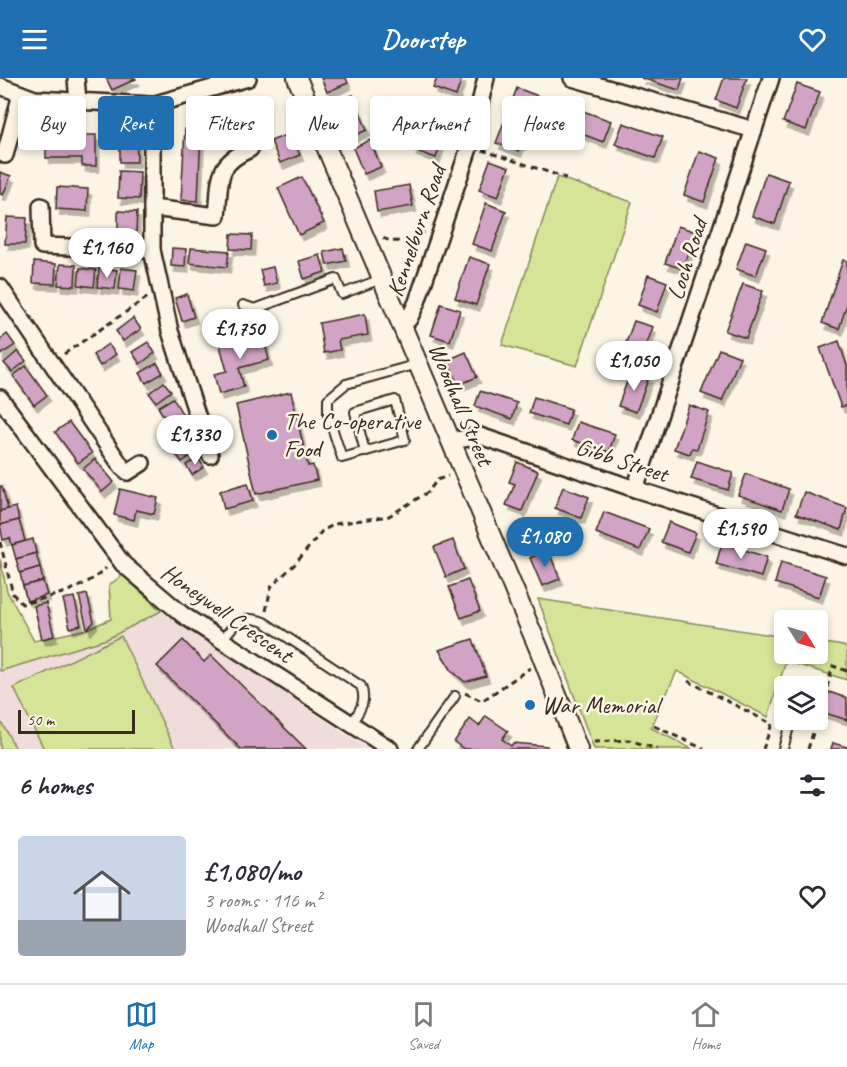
<!DOCTYPE html>
<meta charset="utf-8">
<style>
body{margin:0;font-family:Caveat,sans-serif;background:#f2f2f3;color:#2b2b33;height:100vh;display:flex;flex-direction:column;font-size:22px;white-space:nowrap}
*{box-sizing:border-box;margin:0}
p{font-size:20px;color:#7c7c81}
.icon{flex:none;width:33px;height:33px;fill:none;stroke:currentColor;stroke-width:2;stroke-linecap:round;stroke-linejoin:round}
.map{position:relative;height:671px;overflow:hidden}
.details{display:flex;flex-direction:column;background:#fff;flex:1}
.details>*{flex:none}
.banner{position:absolute;left:18px;top:18px;width:812px;height:54px;display:flex;gap:12px}
.needle{width:39px;rotate:127deg}
.buttons{position:absolute;left:774px;top:532px;display:grid;gap:12px}
.buttons a{display:grid;place-items:center;width:54px;height:54px;border-radius:6px;background:#fff;box-shadow:0 3px 9px #0003;font-size:30px}
.scale{position:absolute;left:18px;bottom:15px;width:117px;box-sizing:border-box;padding-left:6px;border:3px solid #3b2a1e;border-top:0;font-size:16px;line-height:21px;white-space:nowrap;color:#3b2a1e;-webkit-text-stroke:4px #fcf5e5;paint-order:stroke}
.price{position:absolute;translate:-50% -51px;padding:0 14px;border-radius:21px;background:#fff;color:#222;font-size:20px;line-height:39px;filter:drop-shadow(0 2px 3px #0008)}
.price::after{content:'';position:absolute;left:50%;top:36px;width:18px;height:14px;margin-left:-9px;background:inherit;clip-path:polygon(0 0,100% 0,50% 100%)}
.price.active{background:#1f6fb2;color:#fff}
ul{padding:0;list-style:none}
li{display:flex;align-items:center;gap:18px;height:150px;padding:0 18px}
li+li{border-top:2px solid #e1e1e2}
li span{display:grid;place-items:center;flex:none;width:168px;height:120px;border-radius:6px;color:#555}
li>.icon{margin-inline-start:auto}
span .icon{width:72px;height:72px;fill:#fffc;stroke-width:1}
li b{font-size:26px}
h2{display:flex;justify-content:space-between;align-items:center;height:72px;padding:0 18px;font-size:26px}
.tag{padding:0 21px;border-radius:6px;background:#fff;box-shadow:0 3px 9px #0003;font-size:21px;line-height:54px}
.tag.active{background:#1f6fb2;color:#fff}
header{display:flex;justify-content:space-between;align-items:center;height:78px;padding:0 18px;background:#1f6fb2;color:#fff;font-size:27px;font-weight:700}
.tabs{display:flex;justify-content:space-around;align-items:center;height:84px;border-top:2px solid #e1e1e2;background:#fff;font-size:16px;color:#7c7c81}
.tabs a{display:grid;justify-items:center;gap:3px}
.tabs .active{color:#1f6fb2}
.map>svg:first-child{display:block}
.built{fill:#efdcdb}
.green{fill:#d5e497;stroke:#88875a;stroke-width:1.5}
.building{fill:#d1a3c4;stroke:#3b2a1e;stroke-width:1.5;filter:url(#shadow)}
.lines{fill:none;stroke-linecap:round;stroke-linejoin:round}
.service-casing{stroke:#3b2a1e;stroke-width:12}
.minor-casing{stroke:#3b2a1e;stroke-width:20}
.tertiary-casing{stroke:#3b2a1e;stroke-width:22}
.path{stroke:#3b2a1e;stroke-width:3;stroke-dasharray:6 4.5;stroke-linecap:butt}
.service{stroke:#fcf5e5;stroke-width:8}
.minor{stroke:#fcf5e5;stroke-width:15}
.tertiary{stroke:#fcf5e5;stroke-width:18}
.poi-dot{fill:#1f6fb2;stroke:#fcf5e5;stroke-width:2}
.labels{text-anchor:middle;stroke-width:5;stroke-linejoin:round;paint-order:stroke}
.street-label{font-size:24px;fill:#3b2a1e;stroke:#fcf5e5}
.poi-label{font-size:24px;fill:#3b2a1e;stroke:#fcf5e5;text-anchor:start}
</style>
<header><svg class="icon" aria-label="menu" viewBox="0 0 24 24"><path d="M4 6h16M4 12h16M4 18h16"/></svg>Doorstep<svg class="icon" aria-label="heart" viewBox="0 0 24 24"><path d="M12 20l-8-8c-3-5 5-10 8-4 3-6 11-1 8 4z"/></svg></header>
<div class="map">
<svg width="847" height="671" viewBox="0 0 847 671">
<defs>
<filter id="shadow"><feDropShadow dx="3.5" dy="6" stdDeviation="0" flood-color="#0004"/></filter>
</defs>
<rect width="100%" height="100%" fill="#fcf5e5"/>
<filter id="ink" filterUnits="userSpaceOnUse"><feTurbulence type="fractalNoise" baseFrequency=".0167" numOctaves="2"/><feDisplacementMap in="SourceGraphic" scale="12" xChannelSelector="R" yChannelSelector="G"/><feConvolveMatrix kernelMatrix="1 2 1 2 8 2 1 2 1" color-interpolation-filters="sRGB"/></filter>
<g filter="url(#ink)">
<polygon class="built" points="161,533 368,671 16,671 0,642 0,593 107,561"/>
<g class="green">
<polygon points="557,99 632,124 577,288 502,267"/>
<polygon points="0,481 7,513 34,563 87,551 111,541 109,507 123,497 161,533 107,561 0,593"/>
<polygon points="538,521 784,559 784,576 818,576 818,564 843,568 847,570 847,602 786,583 768,639 677,593 651,650 692,671 594,671"/>
<polygon points="121,558 175,671 44,671 14,610"/>
<polygon points="0,642 16,671 0,671"/>
</g>
<g class="building">
<polygon points="106,0 135,0 136,1 112,12"/>
<polygon points="321,0 346,0 348,5 327,14"/>
<polygon points="437,0 462,0 456,18 433,10"/>
<polygon points="641,0 683,0 679,12"/>
<polygon points="724,0 747,0 736,30 716,22"/>
<polygon points="797,6 820,14 806,52 783,44"/>
<polygon points="517,10 538,18 518,73 496,65"/>
<polygon points="353,17 367,52 346,61 332,26"/>
<polygon points="259,24 266,43 217,61 210,43"/>
<polygon points="569,28 611,43 603,64 561,48"/>
<polygon points="426,33 449,41 436,80 413,72"/>
<polygon points="623,45 663,59 655,80 615,66"/>
<polygon points="120,49 136,49 137,84 120,84"/>
<polygon points="185,51 201,52 198,123 181,122"/>
<polygon points="291,55 300,77 280,85 271,63"/>
<polygon points="46,57 96,57 96,88 82,88 82,80 46,80"/>
<polygon points="370,62 381,89 364,96 353,70"/>
<polygon points="699,73 719,80 704,124 684,117"/>
<polygon points="490,82 509,89 498,119 479,112"/>
<polygon points="119,93 140,94 139,121 118,120"/>
<polygon points="0,94 11,98 3,117 0,116"/>
<polygon points="766,95 789,103 775,146 752,138"/>
<polygon points="302,99 324,145 299,157 278,110"/>
<polygon points="409,107 413,128 377,134 374,113"/>
<polygon points="57,109 88,111 87,133 56,131"/>
<polygon points="486,125 506,133 492,173 472,166"/>
<polygon points="118,133 137,134 136,154 118,154"/>
<polygon points="7,139 27,140 25,166 5,166"/>
<polygon points="678,148 696,154 683,191 665,185"/>
<polygon points="231,156 252,157 251,172 230,171"/>
<polygon points="746,163 766,170 756,198 736,191"/>
<polygon points="172,170 186,171 185,189 171,188"/>
<polygon points="191,170 229,173 227,189 189,185"/>
<polygon points="343,170 346,183 327,187 324,174"/>
<polygon points="320,177 325,194 304,201 299,183"/>
<polygon points="469,179 490,186 476,227 455,220"/>
<polygon points="843,182 847,183 847,226 839,251 822,245"/>
<polygon points="34,184 56,186 55,206 33,205"/>
<polygon points="60,186 76,187 75,208 58,207"/>
<polygon points="273,189 277,205 264,208 260,192"/>
<polygon points="80,190 96,192 94,209 78,207"/>
<polygon points="99,190 117,192 115,211 97,209"/>
<polygon points="121,190 137,192 134,213 119,211"/>
<polygon points="648,197 667,204 657,234 638,227"/>
<polygon points="743,206 763,213 746,260 725,253"/>
<polygon points="187,216 194,239 182,243 175,220"/>
<polygon points="441,226 460,232 450,263 431,257"/>
<polygon points="365,236 368,257 338,262 340,272 324,275 319,245"/>
<polygon points="133,240 141,251 123,263 116,253"/>
<polygon points="634,243 653,249 642,279 623,273"/>
<polygon points="262,253 269,282 239,290 244,309 219,316 214,296 227,293 219,264 234,260 236,268 247,265 245,258"/>
<polygon points="7,256 15,267 0,277 0,262"/>
<polygon points="839,263 847,288 847,327 841,329 820,270"/>
<polygon points="148,264 155,275 140,286 132,274"/>
<polygon points="108,266 116,276 100,288 93,277"/>
<polygon points="719,271 740,279 722,323 701,315"/>
<polygon points="18,273 26,283 12,294 4,285"/>
<polygon points="466,274 477,299 458,307 448,282"/>
<polygon points="157,285 163,295 146,305 140,295"/>
<polygon points="26,288 47,317 34,327 13,298"/>
<polygon points="631,293 649,299 636,334 618,328"/>
<polygon points="164,304 171,313 156,324 149,315"/>
<polygon points="480,313 517,325 512,341 475,328"/>
<polygon points="291,314 308,388 313,387 317,402 256,416 236,327"/>
<polygon points="534,319 571,331 566,347 529,335"/>
<polygon points="173,320 188,346 173,354 158,329"/>
<polygon points="689,327 709,334 697,371 692,370 690,376 674,371"/>
<polygon points="69,344 92,375 78,385 55,354"/>
<polygon points="578,344 615,356 609,374 572,362"/>
<polygon points="183,357 195,375 182,384 169,367"/>
<polygon points="198,380 204,389 192,397 186,387"/>
<polygon points="95,381 114,404 102,414 83,391"/>
<polygon points="697,383 733,395 728,412 691,401"/>
<polygon points="517,384 538,393 522,433 506,427 515,406 509,404"/>
<polygon points="746,396 789,411 782,432 738,417"/>
<polygon points="248,405 253,423 224,431 220,413"/>
<polygon points="0,408 2,408 8,431 0,433"/>
<polygon points="563,409 589,419 581,440 555,430"/>
<polygon points="120,411 158,420 154,436 136,432 134,442 114,437"/>
<polygon points="804,414 847,430 841,452 796,436"/>
<polygon points="16,429 19,442 0,447 0,433"/>
<polygon points="604,434 649,451 640,472 596,455"/>
<polygon points="19,442 25,463 12,467 10,460 3,462 0,447"/>
<polygon points="669,444 696,455 688,474 661,464"/>
<polygon points="33,461 36,475 16,481 12,467"/>
<polygon points="453,462 464,491 446,499 434,469"/>
<polygon points="722,465 767,479 761,499 716,486"/>
<polygon points="548,472 560,501 542,508 530,480"/>
<polygon points="36,475 40,489 20,495 16,481"/>
<polygon points="781,484 826,498 819,519 775,505"/>
<polygon points="40,489 43,503 23,508 20,495"/>
<polygon points="468,502 480,533 461,540 449,509"/>
<polygon points="43,503 47,517 27,523 23,508"/>
<polygon points="87,516 94,544 87,551 79,518"/>
<polygon points="74,519 81,547 70,550 63,521"/>
<polygon points="46,525 54,558 42,561 34,528"/>
<polygon points="473,561 486,598 465,604 452,593 439,572"/>
<polygon points="183,562 204,584 211,577 306,671 241,671 157,588"/>
<polygon points="829,614 847,620 847,642 822,634"/>
<polygon points="486,638 508,653 502,661 511,668 513,665 547,668 548,671 464,671 454,664 470,641 479,648"/>
<polygon points="833,665 847,669 847,671 831,671"/>
</g>
<g class="lines">
<g class="service-casing">
<g id="service">
<polyline points="243,227 255,231 336,201 342,216 381,201"/>
<polyline points="365,374 355,334 395,322 405,362 342,380 328,337 328,321 346,306 418,286"/>
<path d="M222 562C236 545 240 535 264 544L361 608C367 624 360 632 351 646"/>
<polyline points="418,671 455,618"/>
<polyline points="783,671 791,642"/>
</g>
</g>
<g class="minor-casing">
<g id="minor">
<polyline points="76,0 78,23"/>
<polyline points="572,0 754,52"/>
<polyline points="0,8 35,21 152,27 248,0"/>
<polyline points="152,27 152,172 170,253 210,377"/>
<polyline points="5,77 21,16"/>
<polyline points="41,128 42,168 152,172"/>
<path d="M152 130 217 138C221 102 214 87 250 71"/>
<polyline points="0,209 122,389 128,394 142,385"/>
<polyline points="401,248 409,241 417,224 470,67 486,0"/>
<polyline points="0,320 123,486 183,537 390,671"/>
<polyline points="451,363 480,358 635,411 847,478"/>
<polyline points="635,411 771,0"/>
</g>
</g>
<g class="tertiary-casing">
<polyline id="tertiary" points="297,0 539,571 578,671"/>
</g>
<g class="path">
<polyline points="482,72 566,100"/>
<path d="M383 160C397 167 411 162 424 154"/>
<polyline points="64,276 148,219"/>
<path d="M0 464 13 516 22 526C50 519 86 511 106 490"/>
<polyline points="266,533 271,509 296,485 322,453 335,446 389,438 428,414 437,402 448,398"/>
<polyline points="688,603 772,646 763,671"/>
<polyline points="465,615 482,623 530,590"/>
<polyline points="818,640 833,588 847,593"/>
<polyline points="654,648 704,671"/>
<polyline points="594,664 629,662 657,671"/>
<polyline points="808,671 817,642"/>
</g>
<use href="#service" class="service"/>
<use href="#minor" class="minor"/>
<use href="#tertiary" class="tertiary"/>
</g>
</g>
<g class="poi-dot">
<circle cx="272" cy="357" r="6"/>
<circle cx="530" cy="627" r="6"/>
</g>
<g class="labels">
<g class="street-label">
<text transform="translate(416 153) rotate(-71)" y="8">Kennelburn Road</text>
<text transform="translate(687 181) rotate(-72)" y="8">Loch Road</text>
<text transform="translate(461 326) rotate(67)" y="8">Woodhall Street</text>
<text transform="translate(622 382) rotate(18)" y="8">Gibb Street</text>
<text transform="translate(227 535) rotate(35)" y="8">Honeywell Crescent</text>
</g>
<g class="poi-label">
<text x="284" y="351">The Co-operative<tspan x="284" dy="28">Food</tspan></text>
<text x="542" y="635">War Memorial</text>
</g>
</g>
</svg>
<div class="buttons">
<a><svg class="needle" viewBox="-14 -14 28 28"><path d="M0-13l5 13h-10z" fill="#e53935"/><path d="M0 13l5-13h-10z" fill="#7c7c81"/></svg></a>
<a><svg class="icon" aria-label="layers" viewBox="0 0 24 24"><path d="M12 4l9 5-9 5-9-5zM3 14l9 5 9-5"/></svg></a>
</div>
<div class="scale">50 m</div>
<b class="price" style="left:107px;top:201px">£1,160</b>
<b class="price" style="left:240px;top:282px">£1,750</b>
<b class="price" style="left:634px;top:314px">£1,050</b>
<b class="price" style="left:195px;top:388px">£1,330</b>
<b class="price" style="left:741px;top:482px">£1,590</b>
<b class="price active" style="left:545px;top:490px">£1,080</b>
<div class="banner">
<a class="tag">Buy</a>
<a class="tag active">Rent</a>
<a class="tag">Filters</a>
<a class="tag">New</a>
<a class="tag">Apartment</a>
<a class="tag">House</a>
</div>
</div>
<section class="details">
<h2>6 homes<svg class="icon" aria-label="filters" viewBox="0 0 24 24"><path d="M4 7h16M4 17h16"/><circle cx="9" cy="7" r="2"/><circle cx="15" cy="17" r="2"/></svg></h2>
<ul>
<li><span style="background:linear-gradient(#c9d6e8 70%,#9aa5b1 0)"><svg class="icon" aria-label="home" viewBox="0 0 24 24"><path d="M3 11l9-7 9 7M6 9v11h12V9"/></svg></span><div><b>£1,080/mo</b><p>3 rooms · 116 m²</p><p>Woodhall Street</p></div><svg class="icon" aria-label="heart" viewBox="0 0 24 24"><path d="M12 20l-8-8c-3-5 5-10 8-4 3-6 11-1 8 4z"/></svg></li>
</ul>
</section>
<nav class="tabs">
<a class="active"><svg class="icon" aria-label="map" viewBox="0 0 24 24"><path d="M3 6l6-2 6 2 6-2v14l-6 2-6-2-6 2zM9 4v14M15 6v14"/></svg>Map</a>
<a><svg class="icon" aria-label="saved" viewBox="0 0 24 24"><path d="M7 4h10v16l-5-4-5 4z"/></svg>Saved</a>
<a><svg class="icon" aria-label="home" viewBox="0 0 24 24"><path d="M3 11l9-7 9 7M6 9v11h12V9"/></svg>Home</a>
</nav>
